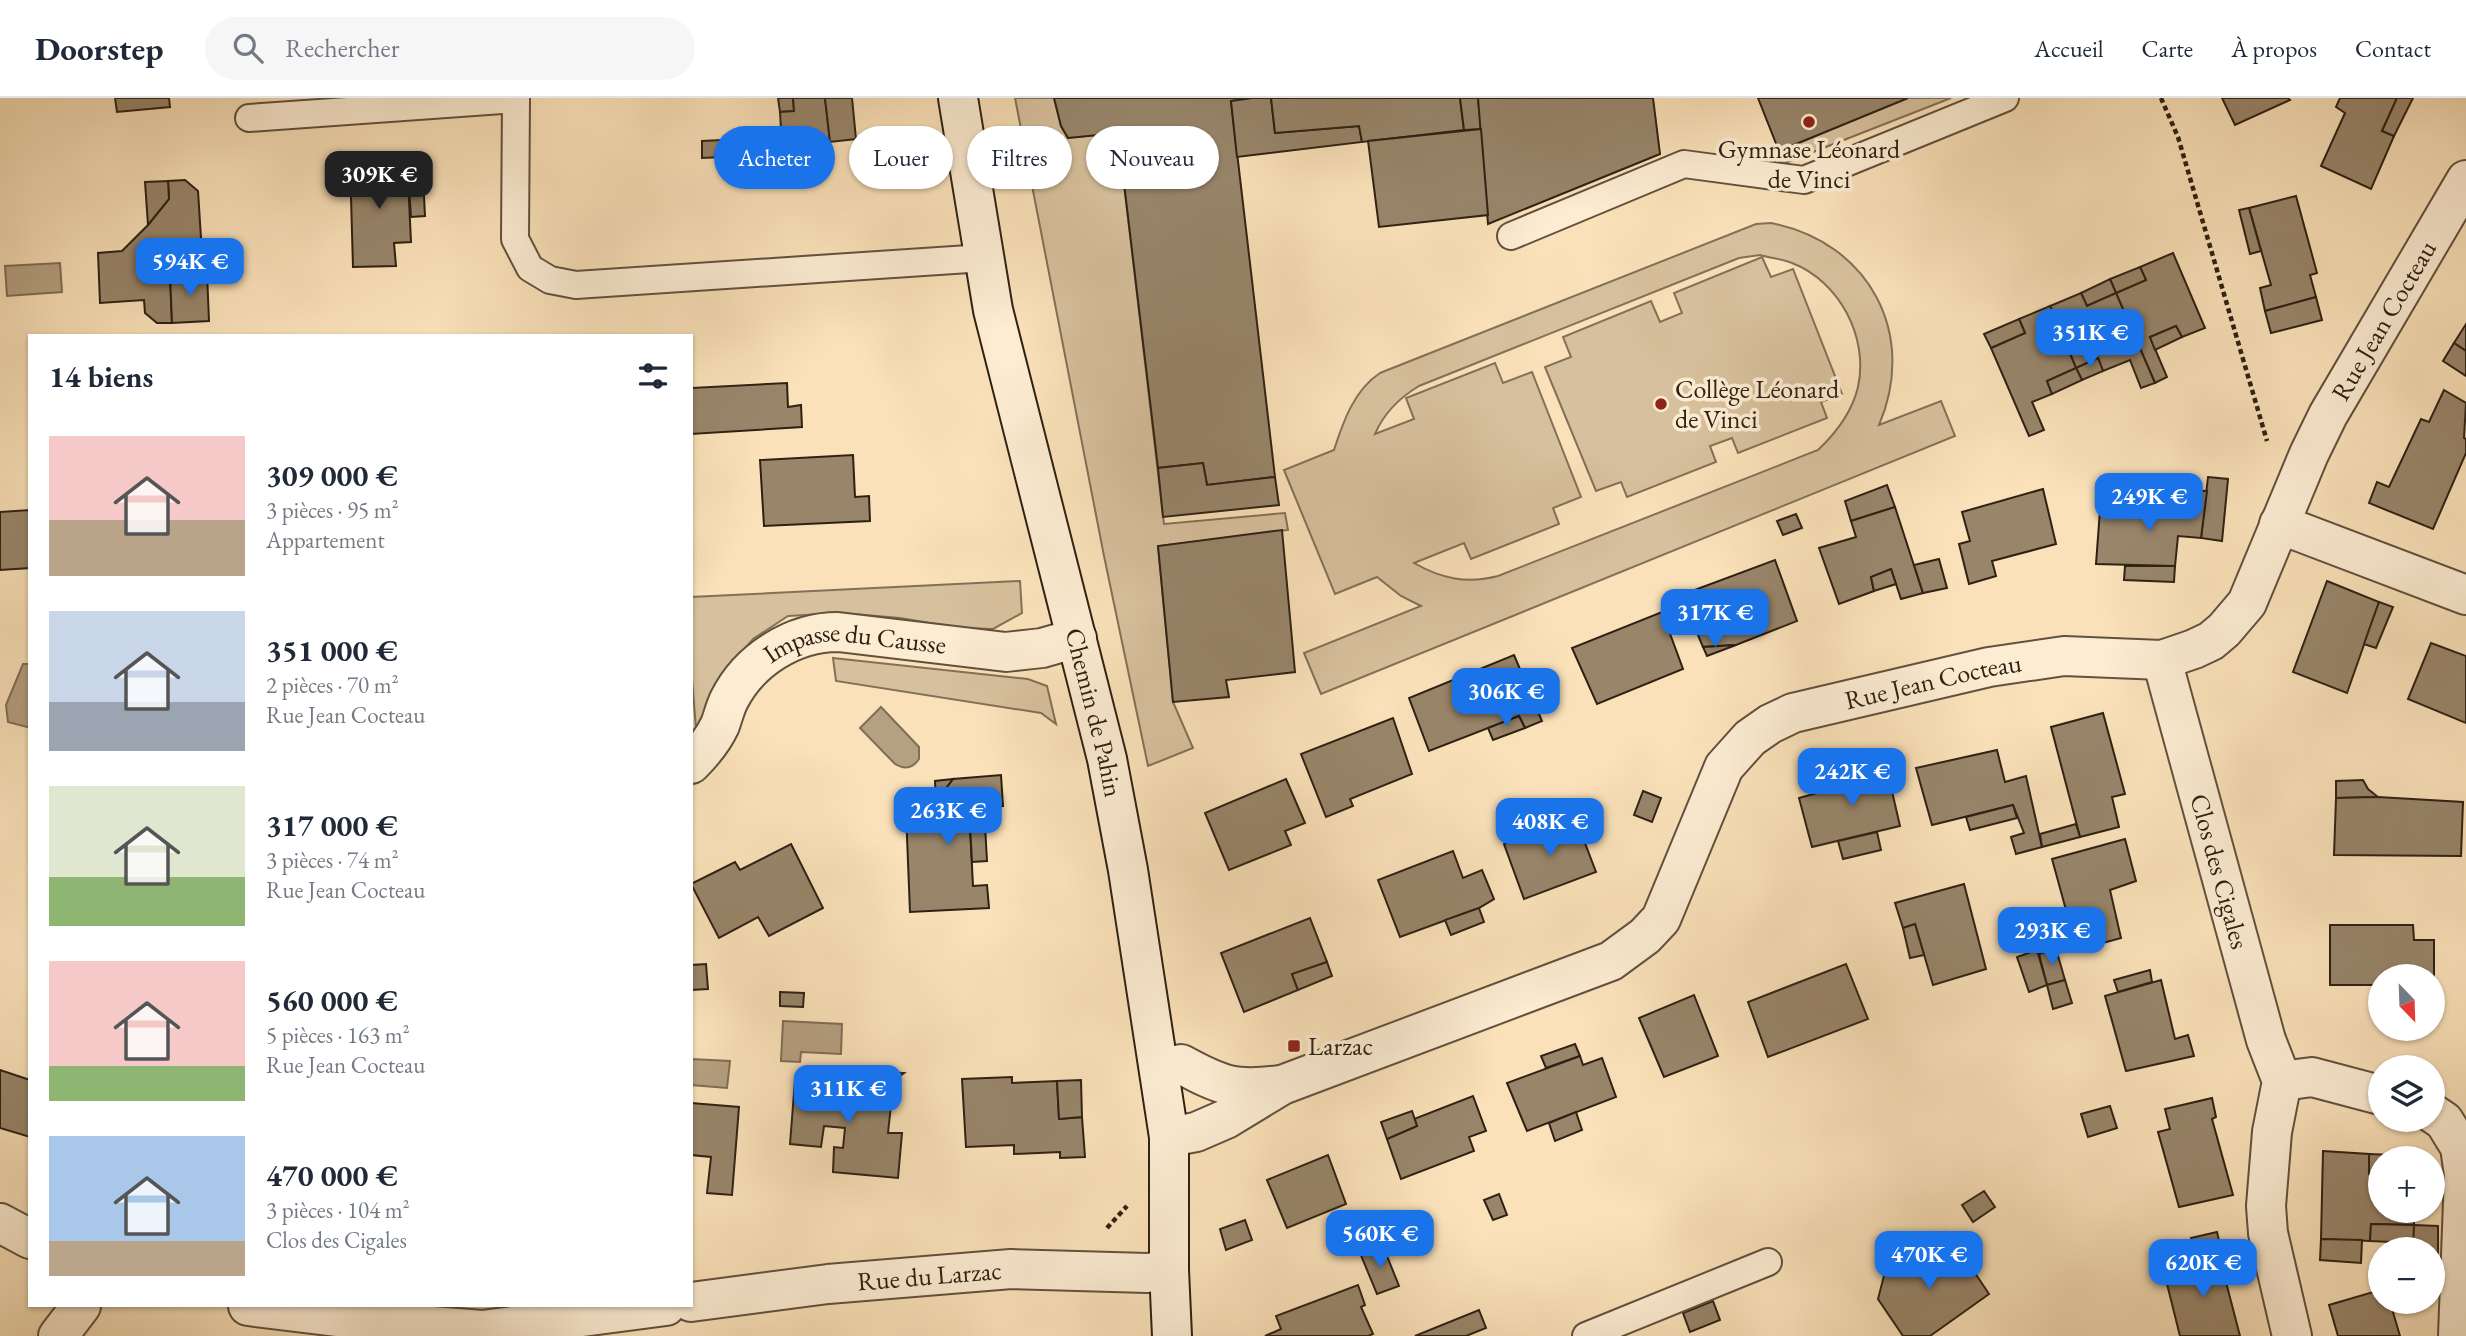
<!DOCTYPE html>
<html lang="fr">
<meta charset="utf-8">
<style>
body{margin:0;font-family:"EB Garamond",serif;background:#f6f6f7;color:#1f2937;height:100vh;display:flex;flex-direction:column;font-size:26px;white-space:nowrap}
*{box-sizing:border-box;margin:0}
p{font-size:23px;color:#747a83}
.icon{flex:none;width:38px;height:38px;fill:none;stroke:currentColor;stroke-width:2;stroke-linecap:round;stroke-linejoin:round}
.map{position:relative;flex:1;overflow:hidden}
.drawer{position:absolute;left:28px;top:236px;width:665px;height:973px;display:flex;flex-direction:column;background:#fff;border-radius:0px;box-shadow:0 2px 5px #0004}
.drawer>*{flex:none}
.guide{position:absolute;left:714px;top:28px;width:665px;height:63px;display:flex;gap:14px}
.needle{width:46px;rotate:157deg}
.fabs{position:absolute;left:2368px;top:866px;display:grid;gap:14px}
.fabs a{display:grid;place-items:center;width:77px;height:77px;border-radius:50%;background:#fff;box-shadow:0 2px 5px #0004;font-size:35px}
.price{position:absolute;translate:-50% -60px;padding:0 16px;border-radius:14px;background:#1a73e8;color:#fff;font-size:23px;line-height:46px;filter:drop-shadow(0 2px 4px #0008)}
.price::after{content:'';position:absolute;left:50%;top:42px;width:21px;height:16px;margin-left:-10px;background:inherit;clip-path:polygon(0 0,100% 0,50% 100%)}
.price.selected{background:#222;color:#fff}
ul{padding:0;list-style:none}
li{display:flex;align-items:center;gap:21px;height:175px;padding:0 21px}
li span{display:grid;place-items:center;flex:none;width:196px;height:140px;border-radius:0px;color:#555}
li>.icon{margin-inline-start:auto}
span .icon{width:84px;height:84px;fill:#fffc;stroke-width:1}
li b{font-size:30px}
h2{display:flex;justify-content:space-between;align-items:center;height:84px;padding:0 21px;font-size:30px}
.chip{padding:0 24px;border-radius:32px;background:#fff;box-shadow:0 2px 5px #0004;font-size:24px;line-height:63px}
.chip.selected{background:#1a73e8;color:#fff}
header{display:flex;align-items:center;gap:42px;box-sizing:border-box;height:98px;padding:0 35px;background:#fff;border-bottom:2px solid #e0e1e3}
header strong{font-size:33px}
nav{display:flex;gap:38px;margin-inline-start:auto;font-size:24px}
.search{width:490px;height:63px;background:#f6f6f7;display:flex;align-items:center;gap:18px;box-sizing:border-box;padding:0 24px;border-radius:38px;color:#747a83;font-size:26px}
.map>svg:first-child{display:block}
.green{fill:#d7c09d;stroke:#827058;stroke-width:2;fill-rule:evenodd}
.water{fill:#b5a081;stroke:#7f6d55;stroke-width:2}
.building{fill:#98856a;stroke:#2e2114;stroke-width:2}
.lines{fill:none;stroke-linecap:round;stroke-linejoin:round}
.lane-casing{stroke:#61513d;stroke-width:30}
.street-casing{stroke:#61513d;stroke-width:42}
.secondary-casing{stroke:#2e2114;stroke-width:42}
.path{stroke:#2e2114;stroke-width:4.5;stroke-dasharray:5 3.5;stroke-linecap:butt}
.lane{stroke:#fcecd2;stroke-width:26}
.street{stroke:#fcecd2;stroke-width:38}
.secondary{stroke:#fcecd2;stroke-width:38}
.poi-dot{fill:#8f2418;stroke:#fcecd2;stroke-width:2.5}
.labels{text-anchor:middle;stroke-width:7;stroke-linejoin:round;paint-order:stroke}
.poi-label{font-size:26px;fill:#2e2114;stroke:#fcecd2;text-anchor:start}
.street-label{font-size:26px;fill:#2e2114;stroke:#fcecd2}
</style>
<header>
<strong>Doorstep</strong>
<div class="search"><svg class="icon" aria-label="search" viewBox="0 0 24 24"><circle cx="10" cy="10" r="6"/><path d="M15 15l6 6"/></svg>Rechercher</div>
<nav><a>Accueil</a><a>Carte</a><a>À propos</a><a>Contact</a></nav>
</header>
<div class="map">
<svg width="2466" height="1238" viewBox="0 0 2466 1238">
<rect width="100%" height="100%" fill="#fae1b9"/>
<filter id="stains"><feTurbulence type="fractalNoise" baseFrequency=".00286" numOctaves="4"/><feColorMatrix values="0 0 0 0 .2 0 0 0 0 .09 0 0 0 0 .02 0 0 0 .5 -.17"/></filter>
<radialGradient id="worn" r=".72"><stop offset=".6" stop-color="#630" stop-opacity="0"/><stop offset="1" stop-color="#630" stop-opacity=".3"/></radialGradient>
<g class="green">
<polygon points="1015,0 1054,0 1061,28 1068,40 1118,35 1164,426 1285,415 1288,432 1158,448 1173,604 1193,650 1148,668 1104,458"/>
<polygon points="1908,0 1951,0 1780,67 1779,53"/>
<path d="M1771 125C1869 144 1918 236 1879 327L1941 303 1955 338 1321 596 1304 555 1421 508 1401 498 1377 479 1335 496 1284 372 1334 352C1343 324 1354 292 1380 275L1756 126ZM1760 157C1770 160 1782 161 1792 165 1839 183 1869 239 1858 289 1852 314 1836 335 1818 352L1498 478C1467 486 1442 481 1414 465L1464 445 1471 461 1559 426 1553 410 1581 399 1532 274 1503 285 1495 265 1406 300 1414 321 1375 336C1384 315 1399 300 1419 288L1739 160Z"/>
<polygon points="1762,159 1771,179 1793,171 1842,296 1821,304 1827,320 1738,355 1732,340 1710,348 1716,364 1627,399 1621,384 1596,393 1545,269 1571,259 1563,239 1651,203 1660,224 1682,215 1674,195"/>
<polygon points="1020,483 1022,515 993,531 960,530 900,520 841,515 788,518 753,541 724,575 696,631 691,568 691,499"/>
<polygon points="833,560 1028,581 1047,588 1056,626 1041,615 836,583"/>
</g>
<g class="water">
<polygon points="60,165 62,194 7,198 5,168"/>
<polygon points="23,566 30,566 30,628 27,629 8,624 6,607"/>
<path d="M881 609 919 649V661C913 670 905 672 895 666L860 630Z"/>
<polygon points="783,923 842,926 841,956 801,954 800,964 781,963"/>
<polygon points="691,961 730,963 727,990 691,987"/>
</g>
<g class="building">
<polygon points="115,0 169,0 170,9 117,14"/>
<polygon points="778,0 793,0 794,13 780,14"/>
<polygon points="793,0 825,0 830,44 782,48 780,14 794,13"/>
<polygon points="825,0 852,0 856,41 830,44"/>
<polygon points="1054,0 1252,0 1231,3 1275,379 1207,387 1203,365 1158,370 1118,35 1068,40 1061,28"/>
<polygon points="1252,0 1271,0 1275,35 1359,28 1362,44 1237,59 1231,3"/>
<polygon points="1271,0 1460,0 1464,32 1362,44 1359,28 1275,35"/>
<polygon points="1460,0 1478,0 1481,31 1464,32"/>
<polygon points="1478,0 1653,0 1660,56 1488,126"/>
<polygon points="1758,0 1908,0 1779,53"/>
<polygon points="2222,0 2288,0 2290,2 2235,27"/>
<polygon points="2340,0 2397,0 2382,33 2394,38 2371,91 2321,68 2345,15 2336,9"/>
<polygon points="2397,0 2413,0 2394,38 2382,33"/>
<polygon points="1481,31 1488,117 1379,129 1368,43"/>
<polygon points="743,41 744,58 702,60 702,43"/>
<polygon points="407,60 422,60 425,118 411,119"/>
<polygon points="407,60 411,144 394,145 396,168 353,169 350,64"/>
<polygon points="185,82 198,93 201,140 182,161 183,176 170,177 172,225 157,225 145,215 144,202 100,205 98,155 122,153 148,127 169,101 168,83"/>
<polygon points="168,83 169,101 148,127 145,84"/>
<polygon points="2296,98 2317,175 2310,177 2316,199 2265,213 2260,190 2271,187 2249,110"/>
<polygon points="2249,110 2261,153 2250,156 2239,112"/>
<polygon points="192,150 193,175 183,176 182,161"/>
<polygon points="2173,155 2205,230 2182,239 2176,228 2150,239 2167,279 2155,285 2116,195 2146,182 2140,169"/>
<polygon points="2140,169 2146,182 2116,195 2110,181"/>
<polygon points="207,175 209,223 172,225 170,177"/>
<polygon points="2110,181 2116,195 2087,208 2081,195"/>
<polygon points="2081,195 2087,208 2116,195 2155,285 2141,290 2130,262 2103,273 2098,260 2076,270 2050,208"/>
<polygon points="2316,199 2322,222 2271,235 2265,213"/>
<polygon points="2050,208 2076,270 2047,283 2052,296 2032,304 2044,332 2029,338 1991,250 2025,235 2019,221"/>
<polygon points="2019,221 2025,235 1991,250 1984,236"/>
<polygon points="2466,226 2466,253 2454,245"/>
<polygon points="2176,228 2182,239 2155,252 2150,239"/>
<polygon points="2454,245 2466,253 2466,278 2443,263"/>
<polygon points="2098,260 2103,273 2082,282 2076,270"/>
<polygon points="2076,270 2082,282 2052,296 2047,283"/>
<polygon points="691,284 692,290 787,285 788,309 801,307 802,329 691,336"/>
<polygon points="2444,292 2466,305 2464,340 2466,341 2466,355 2433,431 2369,405 2377,384 2389,389 2421,321 2429,324"/>
<polygon points="853,357 855,399 869,398 870,423 764,428 760,362"/>
<polygon points="1203,365 1207,387 1275,379 1279,407 1163,419 1158,370"/>
<polygon points="2208,379 2228,381 2222,443 2201,440"/>
<polygon points="1887,387 1895,409 1851,423 1845,403"/>
<polygon points="2100,389 2179,392 2178,414 2100,412"/>
<polygon points="2043,391 2056,446 1992,463 1996,478 1969,486 1959,446 1970,443 1962,414"/>
<polygon points="2179,392 2207,393 2201,440 2178,438 2175,468 2096,466 2100,412 2178,414"/>
<polygon points="1895,409 1923,495 1901,501 1891,471 1871,479 1874,493 1839,506 1819,450 1856,439 1851,423"/>
<polygon points="30,412 30,470 0,472 0,414"/>
<polygon points="1796,416 1802,430 1783,437 1777,423"/>
<polygon points="1282,432 1295,574 1226,582 1229,599 1173,604 1158,448"/>
<polygon points="1939,461 1947,490 1923,495 1914,467"/>
<polygon points="1775,462 1797,523 1736,547 1703,549 1681,497"/>
<polygon points="2125,468 2175,468 2174,484 2124,482"/>
<polygon points="1891,471 1896,486 1874,493 1871,479"/>
<polygon points="2327,483 2379,504 2347,595 2293,574"/>
<polygon points="2379,504 2393,509 2376,550 2364,546"/>
<polygon points="1662,514 1683,571 1597,606 1572,550"/>
<polygon points="2431,545 2466,558 2466,625 2408,601"/>
<polygon points="1736,547 1707,558 1703,549"/>
<polygon points="1514,557 1542,623 1525,630 1519,618 1429,653 1409,600"/>
<polygon points="2103,615 2125,696 2112,699 2119,729 2080,739 2051,629"/>
<polygon points="1519,618 1525,630 1493,642 1488,630"/>
<polygon points="1393,620 1412,676 1350,701 1353,708 1326,719 1301,656"/>
<polygon points="1997,652 2005,684 2026,678 2042,749 2016,756 2011,739 2024,735 2013,707 1932,727 1916,670"/>
<polygon points="1885,663 1900,728 1812,749 1799,700 1865,682 1861,669"/>
<polygon points="1861,669 1865,682 1826,693 1822,681"/>
<polygon points="1001,677 1003,708 969,710 973,788 987,787 989,810 910,814 906,714 937,712 936,703 953,681"/>
<polygon points="953,681 936,703 935,683"/>
<polygon points="1286,681 1305,725 1285,733 1291,747 1229,772 1205,715"/>
<polygon points="2363,682 2368,691 2378,699 2336,700 2336,683"/>
<polygon points="1643,693 1661,700 1652,724 1634,717"/>
<polygon points="2378,699 2463,704 2461,758 2334,757 2336,700"/>
<polygon points="2013,707 2017,720 1970,732 1966,719"/>
<polygon points="984,709 987,763 972,764 969,710"/>
<polygon points="1575,719 1596,774 1524,801 1504,746"/>
<polygon points="2076,726 2080,739 2042,749 2040,736"/>
<polygon points="1877,734 1881,752 1843,761 1838,743"/>
<polygon points="2125,741 2136,783 2110,792 2121,840 2077,852 2052,761"/>
<polygon points="791,746 823,810 769,838 758,819 719,840 691,786 735,764 740,772"/>
<polygon points="1453,753 1463,780 1482,772 1494,801 1479,810 1400,839 1378,782"/>
<polygon points="1964,786 1986,871 1933,887 1915,826 1903,830 1895,805"/>
<polygon points="1479,810 1484,824 1451,837 1445,822"/>
<polygon points="1310,820 1327,864 1292,876 1298,892 1244,914 1221,855"/>
<polygon points="1915,826 1924,857 1910,860 1903,830"/>
<polygon points="2330,827 2413,827 2414,842 2434,842 2434,888 2432,888 2432,878 2380,878 2380,887 2330,887"/>
<polygon points="2056,851 2065,882 2047,887 2039,856"/>
<polygon points="2037,852 2047,887 2029,894 2017,859"/>
<polygon points="1327,864 1332,878 1298,892 1292,876"/>
<polygon points="706,866 708,891 691,892 691,867"/>
<polygon points="1846,866 1868,921 1768,959 1748,904"/>
<polygon points="2150,872 2152,884 2118,894 2114,882"/>
<polygon points="2065,882 2072,905 2053,911 2047,887"/>
<polygon points="2161,882 2175,941 2188,937 2194,958 2126,973 2105,898"/>
<polygon points="780,894 804,895 803,909 780,908"/>
<polygon points="1694,897 1718,958 1664,979 1639,920"/>
<polygon points="1575,946 1580,958 1546,970 1541,958"/>
<polygon points="1580,958 1583,967 1602,960 1616,999 1527,1033 1507,985"/>
<polygon points="0,972 30,982 30,1039 0,1030"/>
<polygon points="857,972 879,997 892,998 888,1035 902,1035 898,1080 833,1074 834,1049 843,1050 845,1030 824,1028 821,1049 790,1046 795,982 841,985"/>
<polygon points="857,972 904,975 893,983 892,998 879,997"/>
<polygon points="1012,979 1012,985 1057,983 1059,1021 1082,1019 1085,1059 1060,1060 1060,1054 1014,1056 1014,1047 966,1049 962,981"/>
<polygon points="1081,982 1082,1019 1059,1021 1057,983"/>
<polygon points="1473,998 1486,1033 1469,1039 1474,1053 1401,1081 1387,1041 1417,1028 1414,1021"/>
<polygon points="2212,1000 2216,1019 2212,1021 2233,1097 2179,1109 2158,1034 2170,1031 2165,1011"/>
<polygon points="691,1005 739,1009 732,1097 707,1095 711,1059 691,1057"/>
<polygon points="2110,1008 2117,1030 2088,1039 2081,1016"/>
<polygon points="1412,1013 1417,1028 1387,1041 1381,1024"/>
<polygon points="1576,1014 1582,1032 1555,1043 1549,1025"/>
<polygon points="2323,1053 2369,1056 2369,1076 2380,1077 2380,1113 2414,1113 2414,1127 2371,1126 2370,1143 2321,1141"/>
<polygon points="2369,1056 2417,1058 2416,1060 2380,1060 2380,1077 2369,1076"/>
<polygon points="1328,1057 1346,1106 1287,1130 1267,1082"/>
<polygon points="1984,1093 1995,1109 1973,1124 1962,1107"/>
<polygon points="1499,1096 1507,1117 1493,1122 1484,1102"/>
<polygon points="1376,1119 1386,1141 1356,1152 1348,1130"/>
<polygon points="1245,1122 1252,1142 1226,1152 1220,1131"/>
<polygon points="2371,1126 2414,1127 2414,1145 2370,1143"/>
<polygon points="2414,1127 2438,1128 2438,1158 2432,1158 2432,1152 2413,1152"/>
<polygon points="1946,1134 1955,1145 1935,1161 1926,1149"/>
<polygon points="2217,1134 2223,1159 2197,1166 2191,1140"/>
<polygon points="2321,1141 2362,1142 2361,1165 2320,1162"/>
<polygon points="1955,1145 1989,1196 1930,1238 1903,1238 1878,1201 1889,1158 1908,1160 1926,1149 1935,1161"/>
<polygon points="1383,1148 1399,1188 1377,1196 1360,1155"/>
<polygon points="2230,1158 2236,1180 2226,1184 2240,1238 2180,1238 2164,1174"/>
<polygon points="1358,1187 1365,1207 1361,1209 1373,1236 1368,1238 1265,1238 1281,1231 1276,1218"/>
<polygon points="2380,1192 2380,1204 2390,1204 2400,1238 2338,1238 2329,1207"/>
<polygon points="1713,1203 1720,1222 1690,1234 1683,1215"/>
<polygon points="1479,1212 1486,1230 1466,1238 1415,1238"/>
</g>
<g class="lines">
<g class="lane-casing">
<g id="lane">
<polyline points="516,0 515,141 530,170 550,182 576,187 984,160"/>
<polyline points="249,20 516,1"/>
<polyline points="1511,138 1684,66 1804,82 2005,0"/>
<polyline points="1586,1238 1768,1164"/>
</g>
</g>
<g class="street-casing">
<g id="street">
<polyline points="2279,426 2466,497"/>
<path id="s1" d="M2162 562 2266 942 2282 983 2272 1034 2266 1108 2268 1135 2292 1238"/>
<path id="s2" d="M691 666C702 655 713 642 720 627 723 619 725 610 729 602 749 562 793 534 838 534L1006 554 1042 550 1077 540"/>
<path d="M1159 971 1181 966C1221 988 1235 993 1280 987"/>
<polyline points="2282,983 2312,979 2380,997"/>
<polyline points="2432,1015 2444,1023 2460,1049 2464,1077 2458,1238"/>
<path id="s3" d="M1169 1039 1196 1034 1226 1021 1282 987 1611 863 1645 838 1661 821 1724 669 1750 640 1770 626 1793 615 1989 569 2064 558 2162 562 2194 551 2211 543 2224 532 2247 505 2309 356 2328 317 2466 82"/>
<polyline points="0,1125 30,1141"/>
<path id="s4" d="M691 1204 828 1186 1011 1171 1147 1175 1169 1172"/>
<polyline points="248,1208 370,1223 482,1232 666,1208"/>
<polyline points="58,1238 81,1208"/>
</g>
</g>
<g class="secondary-casing">
<g id="secondary">
<path id="s5" d="M958 0 993 212 1107 661 1128 772 1169 1039V1172L1172 1238"/>
</g>
</g>
<g class="path">
<polyline points="2161,0 2178,39 2267,343"/>
<polyline points="1107,1130 1127,1108"/>
</g>
<use href="#lane" class="lane"/>
<use href="#street" class="street"/>
<use href="#secondary" class="secondary"/>
</g>
<g class="poi-dot">
<circle cx="1809" cy="24" r="7"/>
<circle cx="1661" cy="306" r="7"/>
<rect x="1287" y="941" width="14" height="14" rx="3.5"/>
</g>
<g class="labels">
<g class="poi-label">
<text x="1809" y="60" text-anchor="middle">Gymnase Léonard<tspan x="1809" dy="30">de Vinci</tspan></text>
<text x="1675" y="300">Collège Léonard<tspan x="1675" dy="30">de Vinci</tspan></text>
<text x="1308" y="957">Larzac</text>
</g>
<g class="street-label">
<text dy="9" stroke="none"><textPath href="#s3" startOffset="1591">Rue Jean Cocteau</textPath></text>
<text dy="9" stroke="none"><textPath href="#s2" startOffset="226">Impasse du Causse</textPath></text>
<text dy="9" stroke="none"><textPath href="#s3" startOffset="940">Rue Jean Cocteau</textPath></text>
<text dy="9" stroke="none"><textPath href="#s5" startOffset="630">Chemin de Pahin</textPath></text>
<text dy="9" stroke="none"><textPath href="#s1" startOffset="219">Clos des Cigales</textPath></text>
<text dy="9" stroke="none"><textPath href="#s4" startOffset="240">Rue du Larzac</textPath></text>
</g>
</g>
<rect width="100%" height="100%" filter="url(#stains)"/>
<rect width="100%" height="100%" fill="url(#worn)"/>
</svg>
<div class="fabs">
<a><svg class="needle" viewBox="-14 -14 28 28"><path d="M0-13l5 13h-10z" fill="#e53935"/><path d="M0 13l5-13h-10z" fill="#747a83"/></svg></a>
<a><svg class="icon" aria-label="layers" viewBox="0 0 24 24"><path d="M12 4l9 5-9 5-9-5zM3 14l9 5 9-5"/></svg></a>
<a>+</a>
<a>−</a>
</div>
<b class="price selected" style="left:379px;top:113px">309K €</b>
<b class="price" style="left:190px;top:200px">594K €</b>
<b class="price" style="left:2090px;top:271px">351K €</b>
<b class="price" style="left:2149px;top:435px">249K €</b>
<b class="price" style="left:1715px;top:551px">317K €</b>
<b class="price" style="left:1506px;top:630px">306K €</b>
<b class="price" style="left:1852px;top:710px">242K €</b>
<b class="price" style="left:948px;top:749px">263K €</b>
<b class="price" style="left:1550px;top:760px">408K €</b>
<b class="price" style="left:2052px;top:869px">293K €</b>
<b class="price" style="left:848px;top:1027px">311K €</b>
<b class="price" style="left:1380px;top:1172px">560K €</b>
<b class="price" style="left:1929px;top:1193px">470K €</b>
<b class="price" style="left:2203px;top:1201px">620K €</b>
<div class="guide">
<a class="chip selected">Acheter</a>
<a class="chip">Louer</a>
<a class="chip">Filtres</a>
<a class="chip">Nouveau</a>
</div>
<section class="drawer">
<h2>14 biens<svg class="icon" aria-label="filters" viewBox="0 0 24 24"><path d="M4 7h16M4 17h16"/><circle cx="9" cy="7" r="2"/><circle cx="15" cy="17" r="2"/></svg></h2>
<ul>
<li><span style="background:linear-gradient(#f6c9c9 60%,#b9a48a 0)"><svg class="icon" aria-label="home" viewBox="0 0 24 24"><path d="M3 11l9-7 9 7M6 9v11h12V9"/></svg></span><div><b>309 000 €</b><p>3 pièces · 95 m²</p><p>Appartement</p></div></li>
<li><span style="background:linear-gradient(#c9d6e8 65%,#9aa5b1 0)"><svg class="icon" aria-label="home" viewBox="0 0 24 24"><path d="M3 11l9-7 9 7M6 9v11h12V9"/></svg></span><div><b>351 000 €</b><p>2 pièces · 70 m²</p><p>Rue Jean Cocteau</p></div></li>
<li><span style="background:linear-gradient(#dfe7d0 65%,#8fb573 0)"><svg class="icon" aria-label="home" viewBox="0 0 24 24"><path d="M3 11l9-7 9 7M6 9v11h12V9"/></svg></span><div><b>317 000 €</b><p>3 pièces · 74 m²</p><p>Rue Jean Cocteau</p></div></li>
<li><span style="background:linear-gradient(#f6c9c9 75%,#8fb573 0)"><svg class="icon" aria-label="home" viewBox="0 0 24 24"><path d="M3 11l9-7 9 7M6 9v11h12V9"/></svg></span><div><b>560 000 €</b><p>5 pièces · 163 m²</p><p>Rue Jean Cocteau</p></div></li>
<li><span style="background:linear-gradient(#a9c7e8 75%,#b9a48a 0)"><svg class="icon" aria-label="home" viewBox="0 0 24 24"><path d="M3 11l9-7 9 7M6 9v11h12V9"/></svg></span><div><b>470 000 €</b><p>3 pièces · 104 m²</p><p>Clos des Cigales</p></div></li>
</ul>
</section>
</div>
